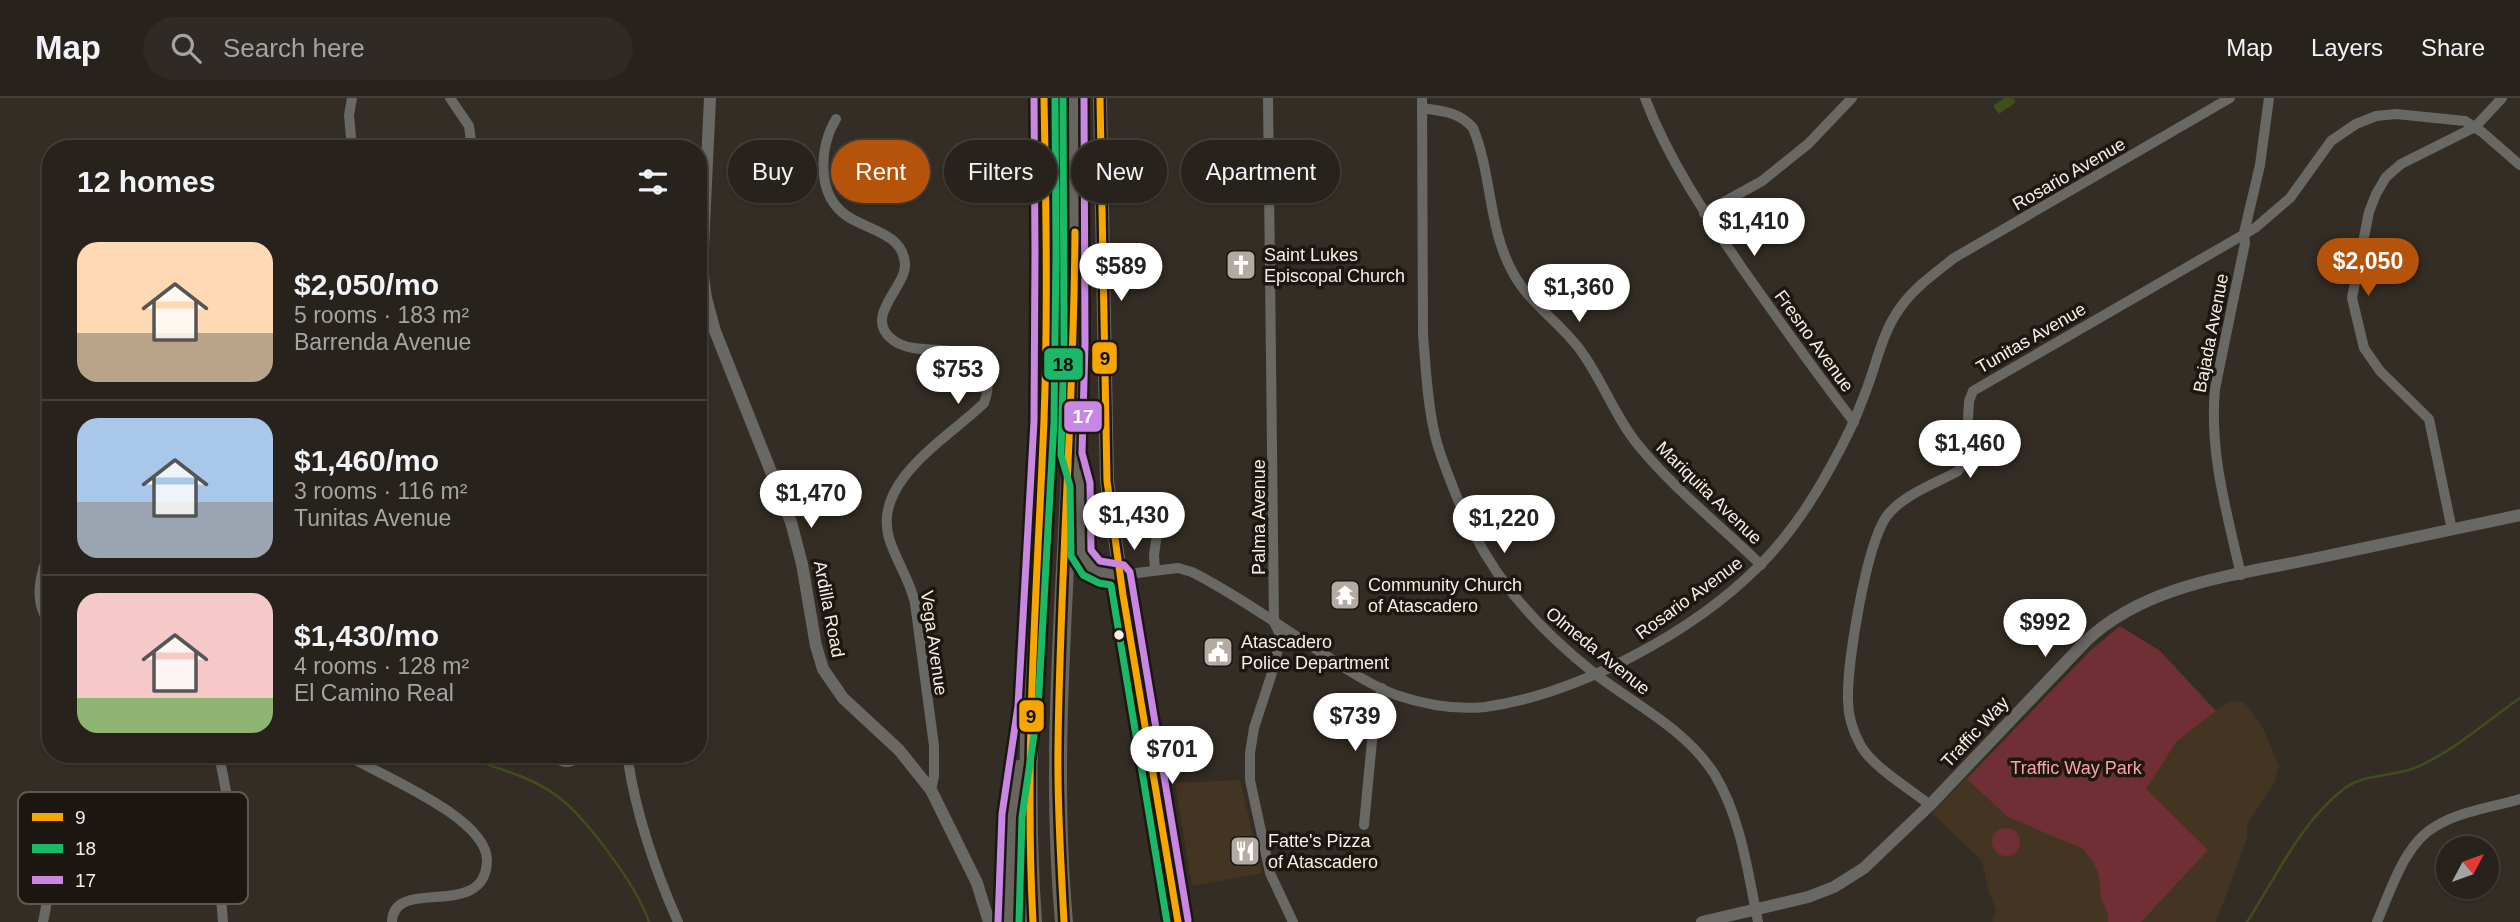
<!DOCTYPE html>
<meta charset="utf-8">
<style>
body{margin:0;font-family:Helvetica,sans-serif;background:#2f2a25;color:#f1f3f6;height:100vh;display:flex;flex-direction:column;font-size:26px;white-space:nowrap}
*{box-sizing:border-box;margin:0}
p{font-size:23px;color:#a4a4a3}
.icon{flex:none;width:38px;height:38px;fill:none;stroke:currentColor;stroke-width:2;stroke-linecap:round;stroke-linejoin:round}
.map{position:relative;flex:1;overflow:hidden}
.details{position:absolute;left:42px;top:42px;width:665px;height:623px;display:flex;flex-direction:column;background:#27221c;border-radius:28px;box-shadow:0 2px 5px #0004,0 0 0 2px #433f3b}
.details>*{flex:none}
.top-card{position:absolute;left:728px;top:42px;width:665px;height:63px;display:flex;gap:14px}
.needle{width:46px;rotate:49deg}
.buttons{position:absolute;left:2436px;top:738px;display:grid;gap:14px}
.buttons a{display:grid;place-items:center;width:63px;height:63px;border-radius:50%;background:#27221c;box-shadow:0 2px 5px #0004,0 0 0 2px #433f3b;font-size:35px}
.price{position:absolute;translate:-50% -60px;padding:0 16px;border-radius:24px;background:#fff;color:#222;font-size:23px;line-height:46px;filter:drop-shadow(0 2px 4px #0008)}
.price::after{content:'';position:absolute;left:50%;top:42px;width:21px;height:16px;margin-left:-10px;background:inherit;clip-path:polygon(0 0,100% 0,50% 100%)}
.price.selected{background:#b45309;color:#fff}
ul{padding:0;list-style:none}
li{display:flex;align-items:center;gap:21px;height:175px;padding:0 35px}
li+li{border-top:2px solid #433f3b}
li span{display:grid;place-items:center;flex:none;width:196px;height:140px;border-radius:21px;color:#555}
li>.icon{margin-inline-start:auto}
span .icon{width:84px;height:84px;fill:#fffc;stroke-width:1}
li b{font-size:30px}
h2{display:flex;justify-content:space-between;align-items:center;height:84px;padding:0 35px;font-size:30px}
.tag{padding:0 24px;border-radius:32px;background:#27221c;box-shadow:0 2px 5px #0004,0 0 0 2px #433f3b;font-size:24px;line-height:63px}
.tag.selected{background:#b45309;color:#fff}
header{display:flex;align-items:center;gap:42px;box-sizing:border-box;height:98px;padding:0 35px;background:#27221c;border-bottom:2px solid #433f3b}
header strong{font-size:33px}
nav{display:flex;gap:38px;margin-inline-start:auto;font-size:24px}
.search{width:490px;height:63px;background:#2f2a25;display:flex;align-items:center;gap:18px;box-sizing:border-box;padding:0 24px;border-radius:38px;color:#a4a4a3;font-size:26px}
.map>svg:first-child{display:block}
.built{fill:#443422}
.green{fill:#702f35}
.water{fill:#404f19}
.lines{fill:none;stroke-linecap:round;stroke-linejoin:round}
.stream{stroke:#404f19;stroke-width:2.5}
.minor{stroke:#6a6864;stroke-width:10}
.tertiary{stroke:#6a6864;stroke-width:12}
.secondary{stroke:#6c6965;stroke-width:14}
.motorway{stroke:#68645e;stroke-width:18}
.bus-1-casing{stroke:#1c1711;stroke-width:12}
.bus-2-casing{stroke:#1c1711;stroke-width:12}
.bus-3-casing{stroke:#1c1711;stroke-width:12}
.bus-1{stroke:#f7a600;stroke-width:7}
.bus-2{stroke:#1ab867;stroke-width:7}
.bus-3{stroke:#c787e3;stroke-width:7}
.bus-dot{fill:#f7eee5;stroke:#1c1711;stroke-width:2.5}
.labels{text-anchor:middle;stroke-width:7;stroke-linejoin:round;paint-order:stroke}
.street-label{font-size:18px;fill:#f7eee5;stroke:#1c1711}
.poi-label{font-size:18px;fill:#f7eee5;stroke:#1c1711;text-anchor:start}
.park-label{font-size:18px;fill:#fca1a7;stroke:#1c1711}
.key{fill:#1c1711;stroke:#5e5851;stroke-width:2}
.key-label{font-size:19px;fill:#f7eee5}
.line-badge{stroke:#1c1711;stroke-width:2.5}
.badge-label{font-size:19px;text-anchor:middle;font-weight:bold;fill:#fff}
.pale-badge-label{font-size:19px;text-anchor:middle;font-weight:bold;fill:#111}
</style>
<header>
<strong>Map</strong>
<div class="search"><svg class="icon" aria-label="search" viewBox="0 0 24 24"><circle cx="10" cy="10" r="6"/><path d="M15 15l6 6"/></svg>Search here</div>
<nav><a>Map</a><a>Layers</a><a>Share</a></nav>
</header>
<div class="map">
<svg width="2520" height="824" viewBox="0 0 2520 824">
<rect width="100%" height="100%" fill="#342d25"/>
<g class="built">
<polygon points="2120,528 2160,553 2215,613 2230,603 2242,604 2247,608 2262,628 2279,669 2273,687 2247,727 2247,741 2216,824 1993,824 1991,822 1996,813 1988,791 1982,763 1932,715 2090,553"/>
<polygon points="1240,682 1262,775 1192,788 1175,685"/>
</g>
<g class="green">
<polygon points="2120,528 2160,553 2216,613 2177,643 2146,691 2208,752 2141,824 2108,824 2108,815 2101,800 2099,777 2093,763 2083,751 2008,719 1967,681 2090,553"/>
<circle cx="2006" cy="744" r="14"/>
</g>
<polygon class="water" points="2004,0 2013,0 2016,4 1999,16 1993,8"/>
<g class="lines">
<g class="stream">
<path d="M457 656C490 669 528 676 557 698 586 719 638 790 649 824"/>
<path d="M2247 824C2276 779 2302 722 2345 690 2366 675 2395 679 2417 669 2454 653 2487 623 2520 600"/>
</g>
<g class="minor">
<polyline points="450,0 469,28 472,51"/>
<polyline points="1268,0 1274,524 1281,539 1271,578 1254,630 1250,655 1250,682 1270,775 1293,824"/>
<path d="M1422 0 1423 237C1426 270 1427 304 1435 337 1439 355 1447 374 1454 392 1485 471 1528 522 1594 575 1635 607 1686 631 1715 677 1741 720 1748 775 1758 824"/>
<path d="M1645 0C1668 61 1704 114 1740 167 1777 220 1814 272 1854 324"/>
<path d="M1422 10C1443 13 1459 14 1473 30 1492 76 1488 129 1512 173 1527 203 1558 223 1578 249 1602 280 1614 318 1639 348 1675 392 1720 427 1761 467"/>
<path d="M836 21C819 49 816 97 847 118 867 132 903 135 905 166 906 190 862 219 893 242 919 262 968 238 984 274 989 284 988 295 984 305 951 338 872 382 889 440 896 463 910 482 915 505L934 648V678L931 692"/>
<polyline points="352,51 349,17 352,0"/>
<polyline points="1704,115 1762,83 1808,46 1852,0"/>
<polyline points="2452,432 2429,321 2380,273 2364,250 2352,200 2369,114 2376,96 2386,79 2401,66 2475,29 2502,0"/>
<path d="M51 449C40 476 32 503 51 528"/>
<polyline points="1155,472 1154,457 1160,416"/>
<path d="M1120 477 1178 470 1192 474C1237 497 1280 528 1322 555 1345 570 1370 587 1396 597 1423 606 1456 612 1485 609 1578 596 1692 535 1759 468 1787 440 1811 405 1830 370 1843 347 1855 323 1864 298 1876 269 1881 236 1900 210 1914 190 1935 175 1954 160L2230 0"/>
<path d="M2241 477C2227 415 2209 355 2215 291L2245 145 2244 135 2260 67 2269 0"/>
<polyline points="215,656 221,667 226,693 225,716 217,751 223,824"/>
<path d="M345 656C377 676 488 719 487 763 485 824 393 777 392 824"/>
<path d="M550 656C566 669 571 664 588 656"/>
<path d="M627 656C635 713 655 772 678 824"/>
<path d="M1930 707C1910 691 1873 669 1861 648 1853 634 1848 618 1848 602 1847 564 1866 449 1886 419 1902 397 1935 386 1958 373L1966 360 1969 303 1973 293 2255 130 2290 100 2331 43 2356 26 2376 18 2396 16 2465 23 2482 34 2520 67"/>
<polyline points="1364,727 1374,622 1382,590"/>
<path d="M43 824C46 812 47 797 51 787 69 748 113 737 137 705"/>
<path d="M2377 824C2391 792 2404 746 2436 728 2461 713 2493 709 2520 701"/>
</g>
<g class="tertiary">
<polyline points="710,0 702,170 706,200 715,233 791,424 802,466 816,548 823,571 843,600 899,652 931,692 977,785 989,824"/>
<path d="M1702 824 1808 799 1834 789 1864 770 1930 707 2086 543C2147 485 2238 477 2317 460 2385 446 2452 431 2520 417"/>
</g>
<polyline class="secondary" points="1100,0 1107,383 1123,497 1178,824"/>
<g class="motorway">
<path d="M1079 380C1092 421 1056 471 1120 477"/>
<polyline points="1008,824 1012,718 1019,671"/>
<path d="M1033 824C1021 656 1036 490 1044 322 1048 215 1046 107 1044 0"/>
<path d="M1064 824C1050 667 1064 511 1071 354 1076 236 1075 118 1073 0"/>
</g>
<g class="bus-1-casing">
<g id="bus-1">
<polyline points="1100,0 1107,383 1123,497 1178,824"/>
<path d="M1033 824C1024 656 1037 490 1044 322 1048 215 1046 107 1044 0"/>
<path d="M1064 824C1061 766 1057 707 1058 649 1060 477 1074 306 1075 134"/>
</g>
</g>
<g class="bus-2-casing">
<g id="bus-2">
<polyline points="1063,0 1064,246 1061,357 1070,388 1071,458 1083,477 1099,485 1111,487 1167,824"/>
<polyline points="1019,824 1022,719 1038,610 1054,324 1056,155 1055,0"/>
</g>
</g>
<g class="bus-3-casing">
<g id="bus-3">
<polyline points="1084,0 1085,246 1082,355 1090,385 1091,452 1100,463 1124,467 1130,474 1188,822"/>
<polyline points="998,824 1002,716 1018,608 1034,323 1035,155 1034,0"/>
</g>
</g>
<use href="#bus-1" class="bus-1"/>
<use href="#bus-2" class="bus-2"/>
<use href="#bus-3" class="bus-3"/>
</g>
<defs>
<g id="church-square" transform="scale(1.575)"><rect x="-9" y="-9" width="18" height="18" rx="4" fill="#b3aaa2" stroke="#1c1711"/><path d="M-1.2-6h2.4v3.5h3.3v2.4h-3.3V6h-2.4V-.1h-3.3v-2.4h3.3Z" fill="#fff"/></g>
<g id="temple-square" transform="scale(1.575)"><rect x="-9" y="-9" width="18" height="18" rx="4" fill="#b3aaa2" stroke="#1c1711"/><path d="M0-6L5-2H3V0L6.5 2.5H4V6H1.5V3h-3V6H-4V2.5H-6.5L-3 0V-2H-5Z" fill="#fff"/></g>
<g id="civic-square" transform="scale(1.575)"><rect x="-9" y="-9" width="18" height="18" rx="4" fill="#b3aaa2" stroke="#1c1711"/><path d="M-.6-6.5H3V-4.5H.6V-3L4-1V1h2V6H-6V1h2V-1L-.6-3ZM-1.2 2.5V6h2.4V2.5Z" fill="#fff"/></g>
<g id="restaurant-square" transform="scale(1.575)"><rect x="-9" y="-9" width="18" height="18" rx="4" fill="#b3aaa2" stroke="#1c1711"/><path d="M-5-6h1v4h1v-4h1v4h1v-4h1v5L-1.5 .5V6h-2V.5L-5-1ZM5-6V6H3V1.5H1.5Q1.5-4 5-6Z" fill="#fff"/></g>
</defs>
<g fill-rule="evenodd">
<use href="#church-square" x="1241" y="167"/>
<use href="#temple-square" x="1345" y="497"/>
<use href="#civic-square" x="1218" y="554"/>
<use href="#restaurant-square" x="1245" y="753"/>
</g>
<circle class="bus-dot" cx="1119" cy="537" r="6"/>
<g class="labels">
<g class="street-label">
<text transform="translate(2069 76) rotate(-30)" y="6">Rosario Avenue</text>
<text transform="translate(2211 235) rotate(-79)" y="6">Bajada Avenue</text>
<text transform="translate(2031 240) rotate(-30)" y="6">Tunitas Avenue</text>
<text transform="translate(1814 243) rotate(54)" y="6">Fresno Avenue</text>
<text transform="translate(1709 395) rotate(44)" y="6">Mariquita Avenue</text>
<text transform="translate(1259 419) rotate(-90)" y="6">Palma Avenue</text>
<text transform="translate(1689 500) rotate(-36)" y="6">Rosario Avenue</text>
<text transform="translate(829 511) rotate(79)" y="6">Ardilla Road</text>
<text transform="translate(934 545) rotate(82)" y="6">Vega Avenue</text>
<text transform="translate(1598 553) rotate(39)" y="6">Olmeda Avenue</text>
<text transform="translate(1975 634) rotate(-47)" y="6">Traffic Way</text>
</g>
<g class="poi-label">
<text x="1264" y="163">Saint Lukes<tspan x="1264" dy="21">Episcopal Church</tspan></text>
<text x="1368" y="493">Community Church<tspan x="1368" dy="21">of Atascadero</tspan></text>
<text x="1241" y="550">Atascadero<tspan x="1241" dy="21">Police Department</tspan></text>
<text x="1268" y="749">Fatte's Pizza<tspan x="1268" dy="21">of Atascadero</tspan></text>
</g>
<g class="park-label">
<text x="2076" y="676">Traffic Way Park</text>
</g>
</g>
<rect x="18" y="694" width="230" height="112" rx="10" class="key"/>
<rect x="32" y="715" width="31" height="8" fill="#f7a600"/>
<rect x="32" y="746" width="31" height="9" fill="#1ab867"/>
<rect x="32" y="778" width="31" height="8" fill="#c787e3"/>
<g class="key-label">
<text x="75" y="726">9</text>
<text x="75" y="757">18</text>
<text x="75" y="789">17</text>
</g>
<g class="line-badge">
<rect x="1091" y="243" width="27" height="34" rx="7" fill="#f7a600"/>
<rect x="1043" y="249" width="41" height="34" rx="7" fill="#1ab867"/>
<rect x="1063" y="302" width="40" height="33" rx="7" fill="#c787e3"/>
<rect x="1018" y="601" width="27" height="34" rx="7" fill="#f7a600"/>
</g>
<g class="badge-label">
<text x="1083" y="325">17</text>
</g>
<g class="pale-badge-label">
<text x="1105" y="267">9</text>
<text x="1063" y="273">18</text>
<text x="1031" y="625">9</text>
</g>
</svg>
<div class="buttons">
<a><svg class="needle" viewBox="-14 -14 28 28"><path d="M0-13l5 13h-10z" fill="#e53935"/><path d="M0 13l5-13h-10z" fill="#a4a4a3"/></svg></a>
</div>
<b class="price" style="left:1754px;top:160px">$1,410</b>
<b class="price selected" style="left:2368px;top:200px">$2,050</b>
<b class="price" style="left:1121px;top:205px">$589</b>
<b class="price" style="left:1579px;top:226px">$1,360</b>
<b class="price" style="left:958px;top:308px">$753</b>
<b class="price" style="left:1970px;top:382px">$1,460</b>
<b class="price" style="left:811px;top:432px">$1,470</b>
<b class="price" style="left:1134px;top:454px">$1,430</b>
<b class="price" style="left:1504px;top:457px">$1,220</b>
<b class="price" style="left:2045px;top:561px">$992</b>
<b class="price" style="left:1355px;top:655px">$739</b>
<b class="price" style="left:1172px;top:688px">$701</b>
<div class="top-card">
<a class="tag">Buy</a>
<a class="tag selected">Rent</a>
<a class="tag">Filters</a>
<a class="tag">New</a>
<a class="tag">Apartment</a>
</div>
<section class="details">
<h2>12 homes<svg class="icon" aria-label="filters" viewBox="0 0 24 24"><path d="M4 7h16M4 17h16"/><circle cx="9" cy="7" r="2"/><circle cx="15" cy="17" r="2"/></svg></h2>
<ul>
<li><span style="background:linear-gradient(#ffd9b3 65%,#b9a48a 0)"><svg class="icon" aria-label="home" viewBox="0 0 24 24"><path d="M3 11l9-7 9 7M6 9v11h12V9"/></svg></span><div><b>$2,050/mo</b><p>5 rooms · 183 m²</p><p>Barrenda Avenue</p></div></li>
<li><span style="background:linear-gradient(#a9c7e8 60%,#9aa5b1 0)"><svg class="icon" aria-label="home" viewBox="0 0 24 24"><path d="M3 11l9-7 9 7M6 9v11h12V9"/></svg></span><div><b>$1,460/mo</b><p>3 rooms · 116 m²</p><p>Tunitas Avenue</p></div></li>
<li><span style="background:linear-gradient(#f6c9c9 75%,#8fb573 0)"><svg class="icon" aria-label="home" viewBox="0 0 24 24"><path d="M3 11l9-7 9 7M6 9v11h12V9"/></svg></span><div><b>$1,430/mo</b><p>4 rooms · 128 m²</p><p>El Camino Real</p></div></li>
</ul>
</section>
</div>
